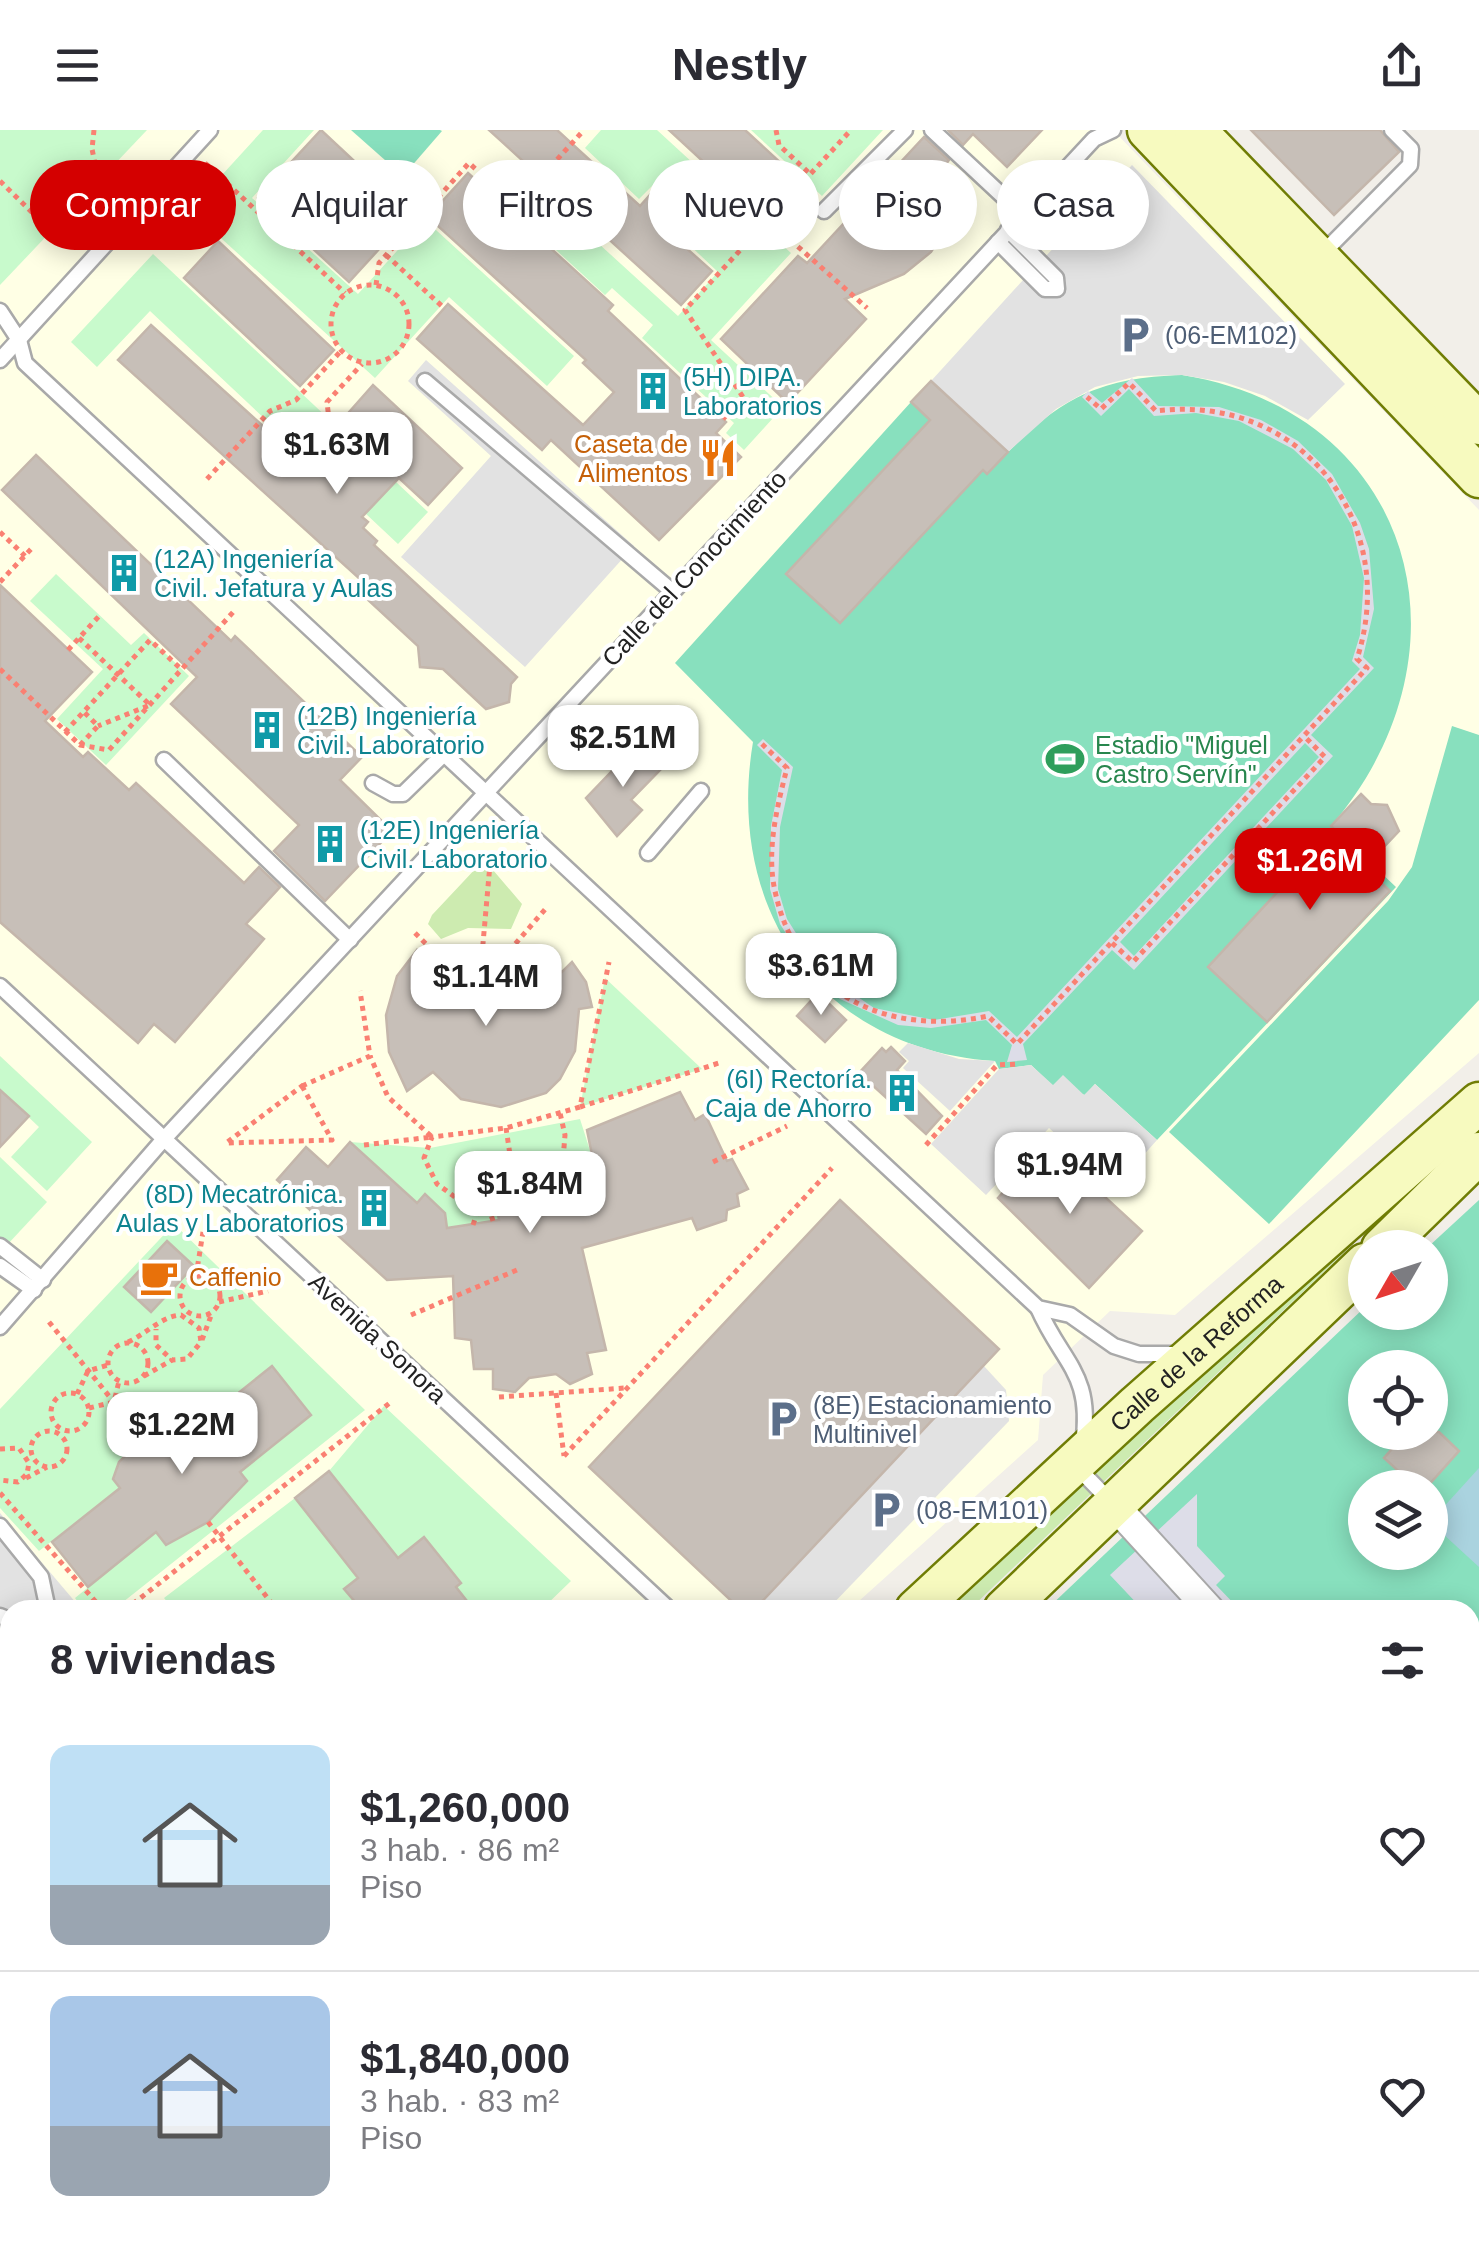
<!DOCTYPE html>
<html lang="es">
<meta charset="utf-8">
<style>
body{margin:0;font-family:Helvetica,sans-serif;background:#f2f2f3;color:#2b2b33;height:100vh;display:flex;flex-direction:column;font-size:38px;white-space:nowrap}
*{box-sizing:border-box;margin:0}
p{font-size:32px;color:#7c7c81}
.icon{flex:none;width:55px;height:55px;fill:none;stroke:currentColor;stroke-width:2;stroke-linecap:round;stroke-linejoin:round}
.map{position:relative;flex:1;overflow:hidden}
.drawer{position:absolute;left:0px;top:1470px;width:1480px;height:642px;display:flex;flex-direction:column;background:#fff;border-radius:30px 30px 0 0;box-shadow:0 5px 25px #0003}
.drawer>*{flex:none}
.top-card{position:absolute;left:30px;top:30px;width:1420px;height:90px;display:flex;gap:20px}
.needle{width:65px;rotate:231deg}
.fabs{position:absolute;left:1348px;top:1100px;display:grid;gap:20px}
.fabs a{display:grid;place-items:center;width:100px;height:100px;border-radius:50%;background:#fff;box-shadow:0 5px 25px #0003;font-size:50px}
.price{position:absolute;translate:-50% -85px;padding:0 22px;border-radius:20px;background:#fff;color:#222;font-size:32px;line-height:65px;filter:drop-shadow(0 2px 5px #0008)}
.price::after{content:'';position:absolute;left:50%;top:60px;width:30px;height:22px;margin-left:-15px;background:inherit;clip-path:polygon(0 0,100% 0,50% 100%)}
.price.on{background:#d40000;color:#fff}
ul{padding:0;list-style:none}
li{display:flex;align-items:center;gap:30px;height:250px;padding:0 50px}
li+li{border-top:2px solid #e1e1e2}
li span{display:grid;place-items:center;flex:none;width:280px;height:200px;border-radius:20px;color:#555}
li>.icon{margin-inline-start:auto}
span .icon{width:120px;height:120px;fill:#fffc;stroke-width:1}
li b{font-size:42px}
h2{display:flex;justify-content:space-between;align-items:center;height:120px;padding:0 50px;font-size:42px}
.pill{padding:0 35px;border-radius:45px;background:#fff;box-shadow:0 5px 25px #0003;font-size:35px;line-height:90px}
.pill.on{background:#d40000;color:#fff}
header{display:flex;justify-content:space-between;align-items:center;height:130px;padding:0 50px;background:#fff;font-size:45px;font-weight:600}
.map>svg:first-child{display:block}
.education{fill:#ffffe5}
.grass{fill:#cdebb0}
.park{fill:#c8facc}
.pitch{fill:#88e0be;fill-rule:evenodd}
.parking{fill:#e2e2e2}
.plaza{fill:#dddde8;fill-rule:evenodd}
.water{fill:#aad3df}
.building{fill:#c7bfb8;stroke:#c4b6ab;stroke-width:2.5}
.lines{fill:none;stroke-linecap:round;stroke-linejoin:round}
.service-casing{stroke:#a9a9a9;stroke-width:19}
.minor-casing{stroke:#a9a9a9;stroke-width:32}
.secondary-casing{stroke:#707d05;stroke-width:45}
.path{stroke:#fa8072;stroke-width:5;stroke-dasharray:5 5;stroke-linecap:butt}
.service{stroke:#fff;stroke-width:14}
.minor{stroke:#fff;stroke-width:28}
.secondary{stroke:#f7fabf;stroke-width:40}
.labels{text-anchor:middle;stroke-width:8;stroke-linejoin:round;paint-order:stroke}
.service-label{font-size:25px;fill:#4e5e75;stroke:#fff;text-anchor:start}
.culture-label{font-size:25px;fill:#0d838f;stroke:#fff;text-anchor:start}
.food-label{font-size:25px;fill:#c56008;stroke:#fff;text-anchor:end}
.street-label{font-size:25px;fill:#222;stroke:#fff}
.leisure-label{font-size:25px;fill:#27864d;stroke:#fff;text-anchor:start}
</style>
<header><svg class="icon" aria-label="menu" viewBox="0 0 24 24"><path d="M4 6h16M4 12h16M4 18h16"/></svg>Nestly<svg class="icon" aria-label="share" viewBox="0 0 24 24"><path d="M12 15V3M7 8l5-5 5 5M5 13v7h14v-7"/></svg></header>
<div class="map">
<svg width="1479" height="2112" viewBox="0 0 1479 2112">
<rect width="100%" height="100%" fill="#f2efe9"/>
<polygon class="education" points="0,0 1113,0 1479,380 1479,923 1175,1185 1110,1181 1043,1245 1038,1310 849,1480 10,1480 10,2102 184,2103 174,2112 0,2112"/>
<g class="grass">
<polygon points="487,733 522,774 511,799 468,798 441,809 428,794 432,785 478,736"/>
<polygon points="1415,1055 969,1480 942,1480"/>
</g>
<g class="park">
<polygon points="0,0 147,0 0,155"/>
<polygon points="263,0 314,0 252,68 358,164 425,90 574,226 547,256 449,167 375,248 190,80"/>
<polygon points="601,0 657,0 791,123 711,210 783,277 744,320 726,303 734,293 642,208 653,195 612,158 605,165 519,86 542,62 678,186 718,142 664,91 680,72 657,51 639,69 585,18"/>
<polygon points="751,0 883,0 822,66"/>
<polygon points="153,124 428,382 398,414 150,181 97,237 71,212"/>
<polygon points="56,444 131,515 144,503 189,546 106,635 57,589 103,539 30,471"/>
<polygon points="605,848 702,939 580,977"/>
<polygon points="0,926 92,1012 47,1061 11,1027 39,997 0,960"/>
<polygon points="580,989 593,1030 606,1042 587,1051 593,1070 529,1082 522,1060 513,1051 500,1054 493,1065 499,1091 447,1098 445,1083 425,1064 417,1073 350,1012 430,1018"/>
<polygon points="0,1027 47,1072 7,1115 0,1108"/>
<polygon points="174,1094 365,1280 113,1480 84,1480 75,1468 156,1402 166,1415 208,1392 246,1351 240,1342 311,1284 271,1236 201,1293 194,1285 172,1302 159,1297 119,1332 120,1358 39,1421 0,1378 0,1279"/>
<polygon points="384,1276 571,1451 541,1480 474,1480 456,1457 460,1452 425,1407 398,1428 329,1341"/>
<polygon points="295,1368 358,1448 345,1459 362,1480 174,1480 164,1468"/>
<polygon points="0,1575 10,1587 10,1784 0,1793"/>
</g>
<g class="pitch">
<polygon points="351,0 440,0 442,1 403,46"/>
<path d="M1182 245C1417 283 1479 524 1331 696L1396 757 1157 1010 1095 954 1085 965 1053 956 1031 935 999 939 995 931C820 920 725 779 753 612L675 533 911 272 987 344C1051 276 1086 248 1182 245Z"/>
<polygon points="1452,596 1479,605 1479,870 1269,1094 1169,1002 1388,771 1412,737"/>
<path d="M1479 1070V2112H859L850 2103 1470 2102V1480H1046L1365 1177V1182H1430L1428 1117ZM1365 1238H1430V1302H1365ZM1365 1358H1430V1422H1365Z"/>
</g>
<g class="parking">
<polygon points="1132,35 1345,254 1308,290 1265,266 1224,252 1182,245 1138,246 1095,257 1056,279 1008,322 931,251 1024,149 1040,164 1056,148 1061,142 1045,127"/>
<polygon points="426,230 634,416 525,537 401,427 491,326 408,251"/>
<polygon points="908,913 959,929 995,931 950,981 903,938 909,931 899,922"/>
<polygon points="1031,935 1053,955 1063,945 1084,965 1095,954 1157,1010 1108,1065 1086,1045 1092,1038 1049,998 986,1065 931,1014 999,939"/>
<polygon points="983,1235 1006,1260 1009,1291 827,1480 777,1480 764,1469"/>
<polygon points="0,1383 82,1480 10,1480 10,1494 0,1498"/>
<polygon points="10,1953 10,2102 184,2103 174,2112 0,2112 0,1954"/>
<polygon points="410,2102 850,2102 859,2112 400,2112"/>
</g>
<g class="plaza">
<path d="M1132 248 1158 276 1219 277 1261 290 1298 311 1332 344 1360 393 1369 419 1374 479 1363 527 1374 538 1311 605 1333 626 1134 840 1112 820 1023 914 1027 930 1007 932 1012 915 986 890 931 898 898 895 840 869 814 847 780 794 770 759 771 696 782 640 757 615 763 609 793 637 780 697 778 759 787 789 820 841 874 878 934 890 989 881 1017 907 1360 539 1352 531 1360 505 1364 448 1352 396 1326 350 1293 319 1239 291 1196 283 1154 286 1129 259 1101 286 1082 267 1088 261 1102 273ZM1305 613 1319 627 1134 826 1120 812Z"/>
<polygon points="1197,1364 1197,1416 1225,1446 1216,1455 1240,1480 1143,1480 1110,1445"/>
</g>
<polygon class="water" points="1479,1338 1479,1437 1430,1392"/>
<g class="building">
<polygon points="321,0 411,84 349,152 258,68"/>
<polygon points="489,0 557,0 640,76 656,58 675,74 658,93 712,141 681,175"/>
<polygon points="669,0 745,0 796,47 761,85"/>
<polygon points="948,0 1042,0 1007,37 973,4 963,15"/>
<polygon points="1251,0 1380,0 1399,22 1334,85"/>
<polygon points="924,7 949,30 935,49 956,68 949,93 931,122 904,144 845,169 866,189 788,273 721,209 798,126 807,133"/>
<polygon points="468,43 613,175 608,181 726,292 716,303 741,327 659,410 551,310 542,320 417,209 448,174 583,295 614,262 583,233 586,230 428,87"/>
<polygon points="218,111 334,220 300,256 184,148"/>
<polygon points="151,195 304,333 373,255 462,338 428,375 399,348 362,387 368,392 363,398 377,411 374,415 517,547 511,554 509,572 486,579 443,539 420,537 418,516 353,456 360,449 118,230"/>
<polygon points="931,251 1008,322 987,344 983,340 840,493 786,444 930,290 911,272"/>
<polygon points="36,325 231,511 235,506 362,627 340,650 392,701 325,771 274,721 299,695 171,574 197,547 2,360"/>
<polygon points="0,455 92,542 45,591 83,627 88,622 129,660 136,653 244,753 259,737 280,757 246,794 264,809 175,912 154,894 138,913 0,792"/>
<polygon points="636,616 661,639 631,670 642,680 617,706 586,668"/>
<polygon points="1361,664 1371,674 1387,675 1399,701 1365,737 1390,761 1267,892 1208,837 1335,700 1331,696"/>
<polygon points="417,820 450,855 481,836 519,842 530,823 562,842 572,832 586,852 592,877 579,879 575,921 560,949 546,963 501,977 461,969 433,942 407,961 389,922 386,885 397,846"/>
<polygon points="818,863 846,890 825,912 797,886"/>
<polygon points="891,917 905,931 897,940 942,986 926,1004 859,943 882,918 886,922"/>
<polygon points="0,960 29,986 0,1017"/>
<polygon points="680,962 695,990 705,984 727,1031 732,1029 748,1059 737,1064 739,1076 727,1080 726,1090 697,1100 692,1088 582,1118 606,1220 587,1223 592,1244 570,1254 556,1244 529,1248 515,1262 493,1259 493,1239 474,1239 471,1210 455,1208 453,1146 387,1150 277,1050 306,1017 328,1037 350,1012 417,1073 425,1064 445,1083 447,1098 499,1090 495,1067 500,1057 509,1054 518,1060 524,1086 587,1072 587,1055 596,1045 587,1000"/>
<polygon points="1041,1020 1064,1041 1069,1034 1142,1101 1089,1158 998,1068"/>
<polygon points="840,1070 999,1219 754,1480 741,1480 589,1337"/>
<polygon points="167,1111 194,1136 151,1182 124,1157"/>
<polygon points="272,1236 311,1285 240,1342 247,1351 208,1392 166,1415 156,1402 88,1457 52,1412 120,1358 113,1349 119,1332 143,1308 159,1297 172,1302 195,1285 201,1293"/>
<polygon points="1407,1302 1439,1302 1459,1321 1426,1358 1417,1358 1384,1328"/>
<polygon points="329,1341 398,1428 424,1407 461,1453 456,1457 474,1480 362,1480 344,1459 358,1448 295,1368"/>
</g>
<g class="lines">
<g class="service-casing">
<g id="service">
<polyline points="932,0 1023,85"/>
<polyline points="824,81 905,0"/>
<polyline points="998,112 1045,159 1057,159 1056,148 1008,100"/>
<polyline points="1321,125 1410,35 1411,19 1392,0"/>
<polyline points="0,181 19,210 25,233 1038,1178 1070,1185 1114,1216 1139,1224 1181,1224"/>
<polyline points="0,230 210,0"/>
<polyline points="425,251 673,462"/>
<polyline points="164,630 350,810"/>
<polyline points="373,653 393,664 403,664 445,623"/>
<polyline points="648,723 701,661"/>
<polyline points="0,856 670,1480"/>
<polyline points="0,1116 43,1150"/>
<polyline points="0,1136 34,1160"/>
<path d="M1038 1178C1063 1235 1093 1243 1083 1314"/>
<polyline points="0,1197 163,1010 1094,9 1113,0"/>
<polyline points="1077,1337 1111,1372"/>
<polyline points="0,1396 41,1447 48,1480"/>
<polyline points="0,1486 10,1490"/>
</g>
</g>
<g class="minor-casing">
<polyline id="minor" points="1113,1374 1210,1480"/>
</g>
<g class="secondary-casing">
<g id="secondary">
<polyline points="1148,0 1479,347"/>
<polyline points="1195,0 1479,294"/>
<polyline points="1382,1118 1479,1023"/>
<path id="s1" d="M916 1480 1137 1275 1479 973"/>
<polyline points="1004,1480 1365,1134"/>
<polyline points="229,2112 239,2102"/>
<polyline points="326,2112 336,2102"/>
</g>
</g>
<g class="path">
<polyline points="94,0 92,19 100,57"/>
<polyline points="776,0 779,15 809,43"/>
<polyline points="205,33 345,163"/>
<polyline points="0,51 56,106"/>
<polyline points="510,81 584,0"/>
<polyline points="768,90 867,178"/>
<polyline points="386,125 444,178"/>
<circle cx="370" cy="194" r="39"/>
<polyline points="376,155 379,133 469,33 515,75"/>
<polyline points="723,289 743,267 685,180 851,0"/>
<polyline points="301,331 330,299 327,272 362,234"/>
<polyline points="207,349 270,281 296,270 340,222"/>
<polyline points="0,402 25,426"/>
<polyline points="0,452 33,417"/>
<polyline points="79,508 150,575 98,596"/>
<polyline points="68,520 101,484"/>
<polyline points="0,539 80,615 109,620 235,480"/>
<polyline points="65,602 150,510 181,539"/>
<path d="M762 614 787 638C777 677 766 721 775 761 797 866 889 907 988 886L1017 914 1367 538 1357 529C1401 392 1301 263 1156 281L1129 253 1101 279 1087 267"/>
<polyline points="80,615 98,596 84,582"/>
<path d="M415 803 446 834C466 820 485 814 510 820L548 776"/>
<polyline points="1112,813 1133,832 1325,627 1304,606"/>
<polyline points="481,836 491,723"/>
<polygon points="302,956 332,1010 226,1013"/>
<polyline points="302,956 370,926 360,861"/>
<polyline points="580,977 719,933"/>
<polyline points="506,998 513,1045 532,1052 543,1081"/>
<polyline points="364,1015 432,1007 388,967 370,926"/>
<polyline points="926,1015 997,935 1018,934"/>
<polyline points="713,1032 787,996"/>
<polyline points="559,1078 565,1005 560,983"/>
<polyline points="493,1091 488,1075 491,1057 513,1045"/>
<polyline points="473,1095 477,1083 437,1054 424,1028 432,1007 506,998 580,977 609,832"/>
<circle cx="200" cy="1166" r="20"/>
<polyline points="196,1146 203,1102"/>
<polyline points="219,1172 268,1161"/>
<polyline points="411,1185 517,1140"/>
<polyline points="49,1192 143,1308"/>
<polyline points="202,1210 212,1183"/>
<path d="M128 1212C146 1204 162 1186 181 1185L199 1198 201 1212 187 1229 172 1230 156 1215V1199"/>
<circle cx="128" cy="1233" r="20"/>
<polyline points="144,1246 172,1230"/>
<circle cx="70" cy="1282" r="19"/>
<polyline points="556,1263 564,1326"/>
<polyline points="77,1264 88,1241 108,1235"/>
<polyline points="499,1267 625,1258"/>
<polyline points="89,1278 114,1272 119,1251"/>
<circle cx="49" cy="1319" r="18"/>
<polyline points="0,1319 19,1318 29,1333 27,1344 18,1352 0,1350"/>
<polyline points="564,1326 832,1038"/>
<polyline points="26,1348 47,1337"/>
<polyline points="0,1363 103,1480"/>
<polyline points="208,1392 277,1480"/>
<polyline points="125,1480 391,1272"/>
<polyline points="357,1480 360,1478"/>
<polyline points="0,1657 10,1669"/>
<polyline points="0,1690 10,1682"/>
<polyline points="0,1730 10,1742"/>
<polyline points="1470,1750 1479,1758"/>
<polyline points="0,1753 10,1752"/>
<polyline points="1470,1932 1479,1925"/>
<polyline points="828,2110 830,2112"/>
<polyline points="1244,2112 1256,2102"/>
</g>
<use href="#service" class="service"/>
<use href="#minor" class="minor"/>
<use href="#secondary" class="secondary"/>
</g>
<defs>
<g id="parking-bare" transform="scale(3)"><path d="M-3.5-5.5H1a3.5 3.5 0 0 1 0 7H-1V5.5H-3.5ZM-1-3.4V-.6H.8a1.4 1.4 0 0 0 0-2.8Z" fill="#5c6f8a" stroke="#fff" stroke-width="2.5" paint-order="stroke"/></g>
<g id="building-bare" transform="scale(3)"><path d="M-4-6H4V6H1V3H-1V6H-4ZM-2.5-4.3h1.7v1.8h-1.7ZM.8-4.3h1.7v1.8H.8ZM-2.5-1h1.7V.8h-1.7ZM.8-1h1.7V.8H.8Z" fill="#0f9aa8" stroke="#fff" stroke-width="2.5" paint-order="stroke"/></g>
<g id="restaurant-bare" transform="scale(3)"><path d="M-5-6h1v4h1v-4h1v4h1v-4h1v5L-1.5 .5V6h-2V.5L-5-1ZM5-6V6H3V1.5H1.5Q1.5-4 5-6Z" fill="#e8710a" stroke="#fff" stroke-width="2.5" paint-order="stroke"/></g>
<g id="stadium-bare" transform="scale(3)"><path d="M0-5a6.5 5 0 1 0 0 10a6.5 5 0 1 0 0-10ZM-3.5-1.8h7v3.6h-7Z" fill="#2e9e5b" stroke="#fff" stroke-width="2.5" paint-order="stroke"/></g>
<g id="cafe-bare" transform="scale(3)"><path d="M-5.5-4.5H6V0H3Q3 3.5 0 3.5H-2.5Q-5.5 3.5-5.5 0ZM3-3.2v2h1.7v-2ZM-6 4.5H4V6H-6Z" fill="#e8710a" stroke="#fff" stroke-width="2.5" paint-order="stroke"/></g>
</defs>
<g fill-rule="evenodd">
<use href="#parking-bare" x="1135" y="205"/>
<use href="#building-bare" x="653" y="261"/>
<use href="#restaurant-bare" x="718" y="328"/>
<use href="#building-bare" x="124" y="443"/>
<use href="#building-bare" x="267" y="600"/>
<use href="#stadium-bare" x="1065" y="629"/>
<use href="#building-bare" x="330" y="714"/>
<use href="#building-bare" x="902" y="963"/>
<use href="#building-bare" x="374" y="1078"/>
<use href="#cafe-bare" x="159" y="1147"/>
<use href="#parking-bare" x="783" y="1289"/>
<use href="#parking-bare" x="886" y="1380"/>
</g>
<g class="labels">
<g class="service-label">
<text x="1165" y="214">(06-EM102)</text>
<text x="813" y="1284">(8E) Estacionamiento<tspan x="813" dy="29">Multinivel</tspan></text>
<text x="916" y="1389">(08-EM101)</text>
</g>
<g class="culture-label">
<text x="683" y="256">(5H) DIPA.<tspan x="683" dy="29">Laboratorios</tspan></text>
<text x="154" y="438">(12A) Ingeniería<tspan x="154" dy="29">Civil. Jefatura y Aulas</tspan></text>
<text x="297" y="595">(12B) Ingeniería<tspan x="297" dy="29">Civil. Laboratorio</tspan></text>
<text x="360" y="709">(12E) Ingeniería<tspan x="360" dy="29">Civil. Laboratorio</tspan></text>
<text x="872" y="958" text-anchor="end">(6I) Rectoría.<tspan x="872" dy="29">Caja de Ahorro</tspan></text>
<text x="344" y="1073" text-anchor="end">(8D) Mecatrónica.<tspan x="344" dy="29">Aulas y Laboratorios</tspan></text>
</g>
<g class="food-label">
<text x="688" y="323">Caseta de<tspan x="688" dy="29">Alimentos</tspan></text>
<text x="189" y="1156" text-anchor="start">Caffenio</text>
</g>
<g class="street-label">
<text transform="translate(694 438) rotate(-47)" y="9">Calle del Conocimiento</text>
<text transform="translate(378 1208) rotate(43)" y="9">Avenida Sonora</text>
<text dy="9" stroke="none"><textPath href="#s1" startOffset="380">Calle de la Reforma</textPath></text>
</g>
<g class="leisure-label">
<text x="1095" y="624">Estadio "Miguel<tspan x="1095" dy="29">Castro Servín"</tspan></text>
</g>
</g>
</svg>
<div class="fabs">
<a><svg class="needle" viewBox="-14 -14 28 28"><path d="M0-13l5 13h-10z" fill="#e53935"/><path d="M0 13l5-13h-10z" fill="#7c7c81"/></svg></a>
<a><svg class="icon" aria-label="locate" viewBox="0 0 24 24"><circle cx="12" cy="12" r="6"/><path d="M12 2v4M12 18v4M2 12h4M18 12h4"/></svg></a>
<a><svg class="icon" aria-label="layers" viewBox="0 0 24 24"><path d="M12 4l9 5-9 5-9-5zM3 14l9 5 9-5"/></svg></a>
</div>
<b class="price" style="left:337px;top:367px">$1.63M</b>
<b class="price" style="left:623px;top:660px">$2.51M</b>
<b class="price on" style="left:1310px;top:783px">$1.26M</b>
<b class="price" style="left:821px;top:888px">$3.61M</b>
<b class="price" style="left:486px;top:899px">$1.14M</b>
<b class="price" style="left:1070px;top:1087px">$1.94M</b>
<b class="price" style="left:530px;top:1106px">$1.84M</b>
<b class="price" style="left:182px;top:1347px">$1.22M</b>
<div class="top-card">
<a class="pill on">Comprar</a>
<a class="pill">Alquilar</a>
<a class="pill">Filtros</a>
<a class="pill">Nuevo</a>
<a class="pill">Piso</a>
<a class="pill">Casa</a>
</div>
<section class="drawer">
<h2>8 viviendas<svg class="icon" aria-label="filters" viewBox="0 0 24 24"><path d="M4 7h16M4 17h16"/><circle cx="9" cy="7" r="2"/><circle cx="15" cy="17" r="2"/></svg></h2>
<ul>
<li><span style="background:linear-gradient(#bfe0f5 70%,#9aa5b1 0)"><svg class="icon" aria-label="home" viewBox="0 0 24 24"><path d="M3 11l9-7 9 7M6 9v11h12V9"/></svg></span><div><b>$1,260,000</b><p>3 hab. · 86 m²</p><p>Piso</p></div><svg class="icon" aria-label="heart" viewBox="0 0 24 24"><path d="M12 20l-8-8c-3-5 5-10 8-4 3-6 11-1 8 4z"/></svg></li>
<li><span style="background:linear-gradient(#a9c7e8 65%,#9aa5b1 0)"><svg class="icon" aria-label="home" viewBox="0 0 24 24"><path d="M3 11l9-7 9 7M6 9v11h12V9"/></svg></span><div><b>$1,840,000</b><p>3 hab. · 83 m²</p><p>Piso</p></div><svg class="icon" aria-label="heart" viewBox="0 0 24 24"><path d="M12 20l-8-8c-3-5 5-10 8-4 3-6 11-1 8 4z"/></svg></li>
</ul>
</section>
</div>
